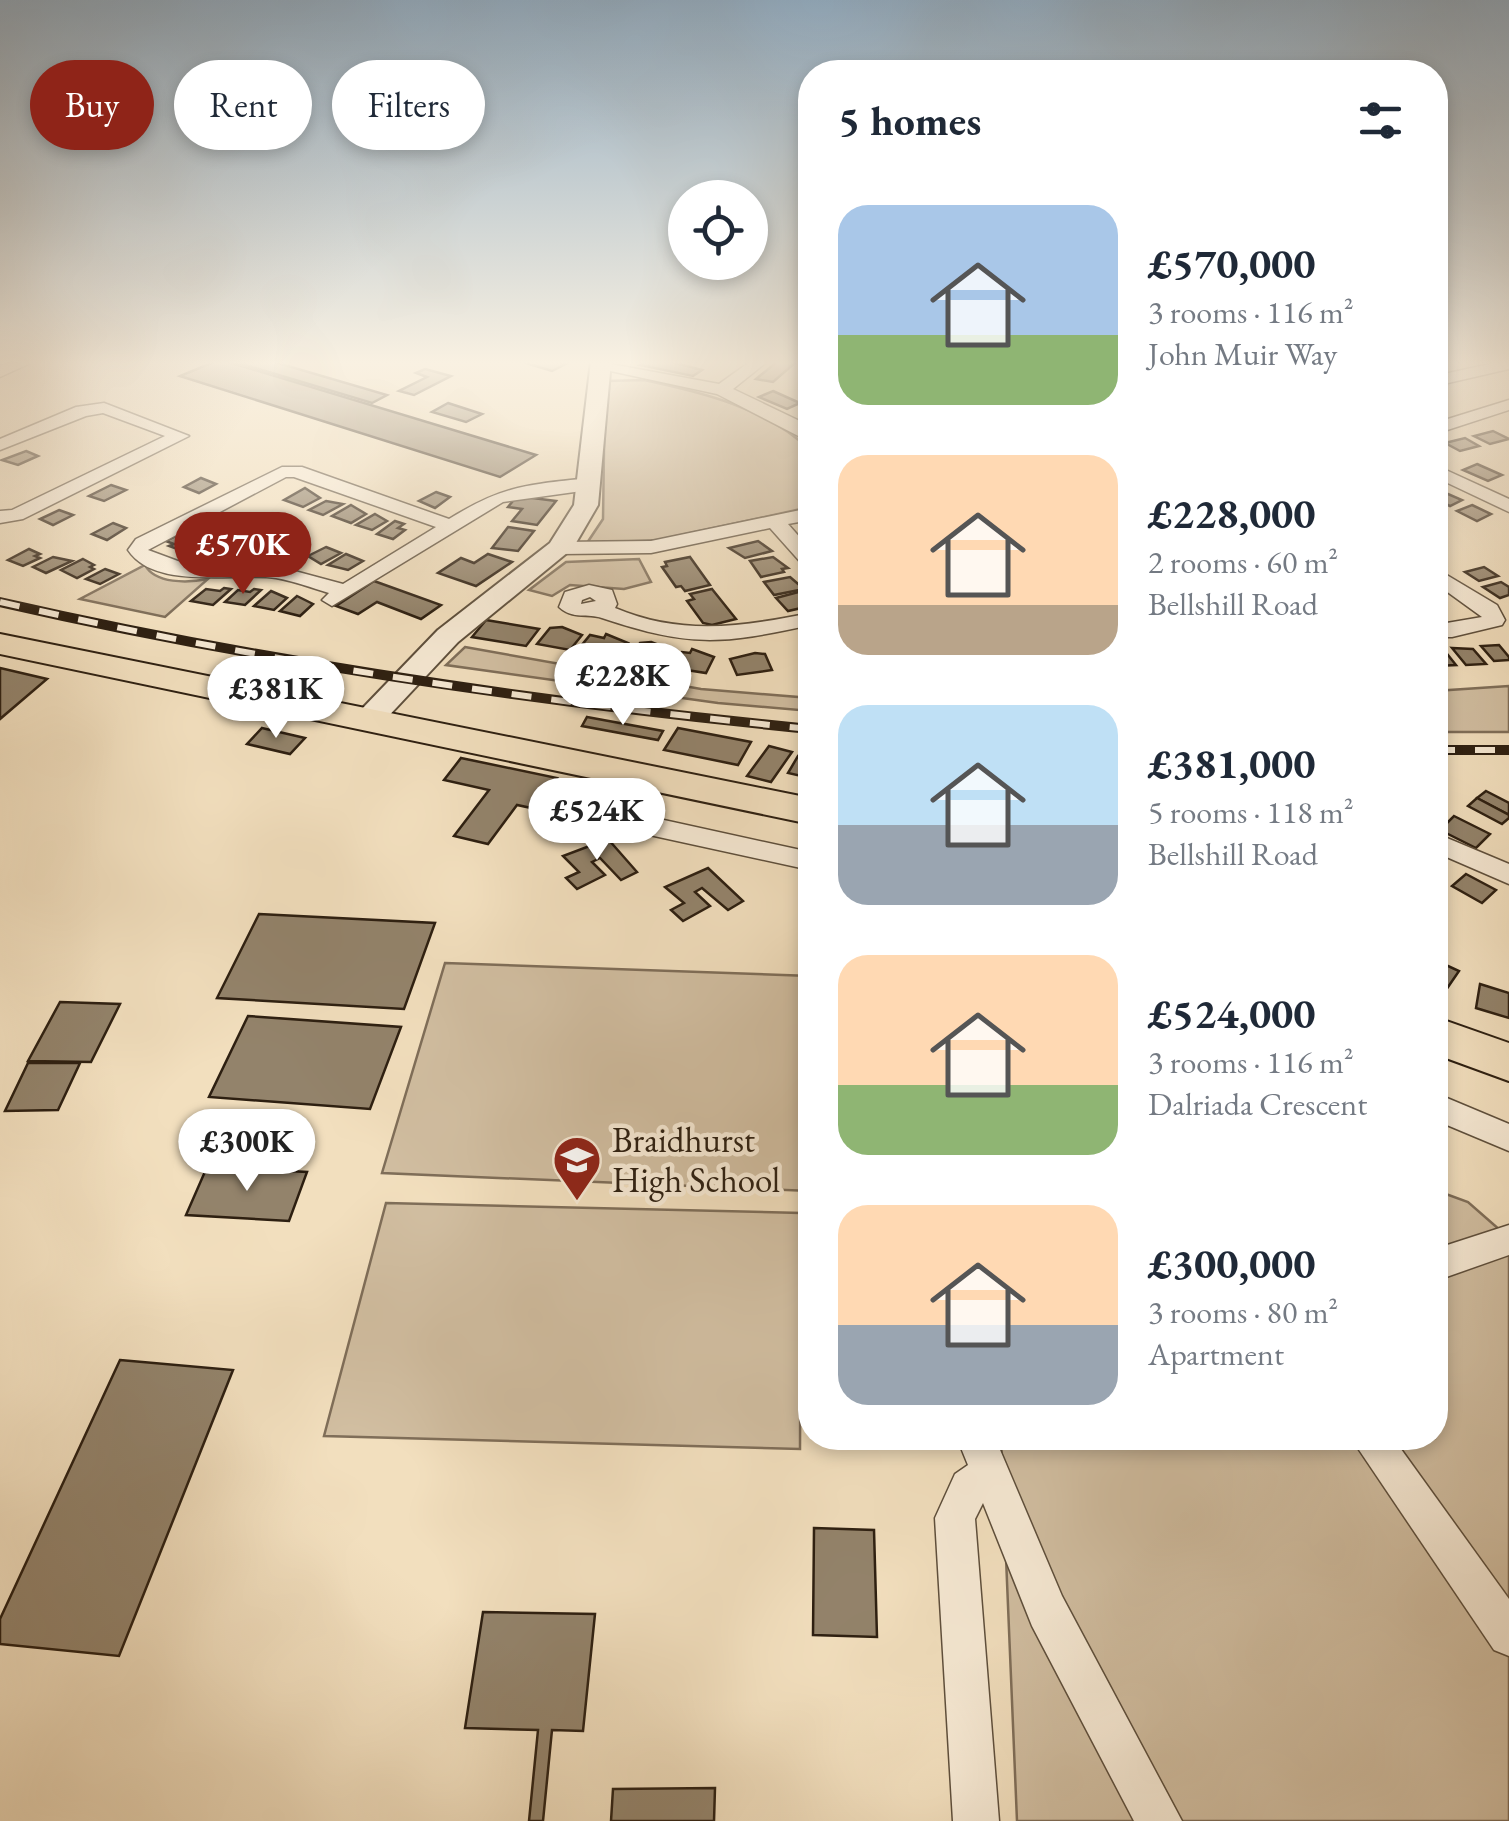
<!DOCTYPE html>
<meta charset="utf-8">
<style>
body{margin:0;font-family:"EB Garamond",serif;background:#f2f2f3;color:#1f2937;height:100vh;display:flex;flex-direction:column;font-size:38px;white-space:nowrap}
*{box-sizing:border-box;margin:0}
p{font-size:32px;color:#747a83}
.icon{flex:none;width:55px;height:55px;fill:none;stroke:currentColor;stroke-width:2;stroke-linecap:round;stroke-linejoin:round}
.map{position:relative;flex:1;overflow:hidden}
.panel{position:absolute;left:798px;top:60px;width:650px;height:1390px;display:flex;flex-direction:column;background:#fff;border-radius:40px;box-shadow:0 5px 15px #0003}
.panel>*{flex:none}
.top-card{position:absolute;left:30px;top:60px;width:618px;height:90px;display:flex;gap:20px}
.controls{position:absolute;left:668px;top:180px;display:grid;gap:20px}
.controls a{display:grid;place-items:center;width:100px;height:100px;border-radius:50%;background:#fff;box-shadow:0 5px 15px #0003;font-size:50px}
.price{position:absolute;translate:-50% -85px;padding:0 22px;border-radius:35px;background:#fff;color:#222;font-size:32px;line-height:65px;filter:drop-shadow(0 2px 5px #0008)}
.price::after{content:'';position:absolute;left:50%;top:60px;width:30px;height:22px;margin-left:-15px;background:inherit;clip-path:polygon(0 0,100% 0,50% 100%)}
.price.on{background:#8f2418;color:#fff}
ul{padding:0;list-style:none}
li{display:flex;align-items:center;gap:30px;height:250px;padding:0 40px}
li span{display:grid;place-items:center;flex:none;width:280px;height:200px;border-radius:30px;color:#555}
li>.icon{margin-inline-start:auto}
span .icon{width:120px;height:120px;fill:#fffc;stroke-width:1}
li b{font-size:42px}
h2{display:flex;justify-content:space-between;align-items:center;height:120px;padding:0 40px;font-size:42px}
.tag{padding:0 35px;border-radius:45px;background:#fff;box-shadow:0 5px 15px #0003;font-size:35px;line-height:90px}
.tag.on{background:#8f2418;color:#fff}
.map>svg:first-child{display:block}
.green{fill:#d1bea1;stroke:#7f6e59;stroke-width:2.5}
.building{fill:#93836b;stroke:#2d1f11;stroke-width:2.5}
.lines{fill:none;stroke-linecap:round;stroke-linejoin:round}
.minor-casing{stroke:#5e4f3c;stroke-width:3}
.tertiary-casing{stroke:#5e4f3c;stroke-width:4}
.primary-casing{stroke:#2d1f11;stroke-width:4}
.minor{fill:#f7ead5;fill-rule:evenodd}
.tertiary{fill:#f7ead5;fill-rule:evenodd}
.primary{fill:#f2dfbe;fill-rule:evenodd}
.rail-casing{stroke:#2d1f11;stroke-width:10}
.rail{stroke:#f7ead5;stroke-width:6;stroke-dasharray:20;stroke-linecap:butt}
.labels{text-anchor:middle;stroke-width:9;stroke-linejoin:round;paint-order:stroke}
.poi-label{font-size:35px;fill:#2d1f11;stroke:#f7ead5;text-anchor:start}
</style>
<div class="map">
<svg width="1509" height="1821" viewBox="0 0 1509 1821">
<rect width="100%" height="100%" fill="#f2dfbe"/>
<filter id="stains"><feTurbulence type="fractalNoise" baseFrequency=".002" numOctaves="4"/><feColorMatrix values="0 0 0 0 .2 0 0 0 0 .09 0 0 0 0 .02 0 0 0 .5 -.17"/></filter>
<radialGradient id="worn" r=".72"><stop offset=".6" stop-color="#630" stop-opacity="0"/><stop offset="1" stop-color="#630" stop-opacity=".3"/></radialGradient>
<g class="green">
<path d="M644 380C701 392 767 408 810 450V507L658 540 587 543 603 519 605 381Z"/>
<polygon points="639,559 651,582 624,589 570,585 552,596 529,590 566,562"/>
<path d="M145 565C155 584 188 583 208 579L165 617 80 599Z"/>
<polygon points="465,647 701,689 810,698 810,711 718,703 446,665"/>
<polygon points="1509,686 1509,732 1435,732 1435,691"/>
<polygon points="445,963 810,976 810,1191 382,1173"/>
<polygon points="1435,1190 1468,1202 1509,1238 1509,1821 1017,1821 1001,1438 1435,1438"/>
<polygon points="386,1203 801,1213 800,1449 324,1436"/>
</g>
<g class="building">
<polygon points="216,361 225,361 536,455 500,477 180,376"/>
<polygon points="232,361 271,361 387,395 372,403"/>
<polygon points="519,361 554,361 566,364 552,371"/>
<polygon points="647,361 668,361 702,370 693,376 640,365"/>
<polygon points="778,361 797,361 773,382 756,379"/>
<polygon points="425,369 451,376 414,395 399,391 427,377 416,373"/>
<polygon points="773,391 800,403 787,409 759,397"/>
<polygon points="448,403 482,414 466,422 432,412"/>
<polygon points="1493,431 1509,439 1490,444 1474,436"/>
<polygon points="1465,438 1479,446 1460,451 1445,443"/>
<polygon points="26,451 38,456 18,465 2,460"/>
<polygon points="1477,464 1502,475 1488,481 1463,470"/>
<polygon points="201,478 216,484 199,493 184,487"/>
<polygon points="111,485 126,490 104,501 89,496"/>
<polygon points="305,488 320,498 303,507 284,500"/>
<polygon points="1441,491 1462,500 1450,506 1435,499 1435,494"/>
<polygon points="436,492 450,497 435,508 419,501"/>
<polygon points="517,496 556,501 537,525 512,521 522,509 508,507"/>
<polygon points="326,501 343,504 323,515 309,510"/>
<polygon points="351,505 366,514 351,523 332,516"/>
<polygon points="1472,505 1491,514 1477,521 1457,511"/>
<polygon points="59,510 73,515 53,525 40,519"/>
<polygon points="375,514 387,521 372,530 356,525"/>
<polygon points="228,515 242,521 224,530 210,524"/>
<polygon points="395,521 404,524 398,528 405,530 393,539 377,534"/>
<polygon points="113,523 126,528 107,540 92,534"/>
<polygon points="508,527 534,531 518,551 492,548"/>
<polygon points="184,532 199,537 177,549 169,546 174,544 166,541"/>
<polygon points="203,540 215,545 195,556 183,551"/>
<polygon points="758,541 772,551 745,558 729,548"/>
<polygon points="224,547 244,555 227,565 207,556"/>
<polygon points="326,547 341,553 321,564 308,556"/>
<polygon points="29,549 40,554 35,556 40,558 23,566 8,560"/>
<polygon points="346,554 363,561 348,570 328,565"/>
<polygon points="488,554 512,562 476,586 438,573 461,558 474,563"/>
<polygon points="53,557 72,561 46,573 33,567"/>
<polygon points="690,557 710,585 685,591 681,586 676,587 662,567 667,566 665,562"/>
<polygon points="773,557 788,568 782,569 784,572 761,577 750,561"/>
<polygon points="83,559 94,565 90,567 94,569 77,578 61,570"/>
<polygon points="1484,567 1498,576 1479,581 1465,572"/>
<polygon points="105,569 119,574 100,584 86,579"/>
<polygon points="790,577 804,589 774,595 764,582"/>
<polygon points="374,581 441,605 421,619 377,602 358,614 336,606"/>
<polygon points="1501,582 1509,587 1509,595 1500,598 1483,587"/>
<polygon points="224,588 231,589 213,605 191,601 206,589 220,591"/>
<polygon points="254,589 261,590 245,605 225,602 238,590 250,592"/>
<polygon points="712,589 736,619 712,625 703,623 687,601 694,599 690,594"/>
<polygon points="806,590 810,606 788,611 776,598"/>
<polygon points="271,591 287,598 274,610 254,606"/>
<polygon points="297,596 313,604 300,616 280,611"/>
<polygon points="486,620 539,629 526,646 472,637"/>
<polygon points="562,627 582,635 570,650 537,644 550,628"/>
<polygon points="606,634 628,643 615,659 577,651 590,635 604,638"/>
<polygon points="651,642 672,650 661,666 628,660 640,643"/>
<polygon points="1499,645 1509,657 1509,660 1494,661 1481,646"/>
<polygon points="1452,648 1473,649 1486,664 1466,665"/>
<polygon points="692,649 714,657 706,673 674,668 682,652 690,653"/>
<polygon points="1444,650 1456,665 1435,666 1435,651"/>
<polygon points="755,653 765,654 772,670 737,675 730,659"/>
<polygon points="0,668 47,679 0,719"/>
<polygon points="587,717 663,731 658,740 582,726"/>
<polygon points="262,728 305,738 290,754 247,744"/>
<polygon points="678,728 751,742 738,765 664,750"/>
<polygon points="769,746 792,752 771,782 747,776"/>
<polygon points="798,756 810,759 810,778 788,773"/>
<polygon points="461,758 557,778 536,809 517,805 488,844 454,836 489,790 444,780"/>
<polygon points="1486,791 1509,803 1509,815 1477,798"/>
<polygon points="1477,798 1509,815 1509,818 1502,824 1468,806"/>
<polygon points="1454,816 1490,834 1476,848 1440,830"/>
<polygon points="608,839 637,872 621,880 600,858 592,862 605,875 577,889 566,878 579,872 563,856"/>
<polygon points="708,868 743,901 728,910 702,888 695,892 710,906 683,921 671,910 684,903 665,887"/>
<polygon points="1466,874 1496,890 1482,903 1452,886"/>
<polygon points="259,914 435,923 404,1009 217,998"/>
<polygon points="1435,960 1459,971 1444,993 1435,989"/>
<polygon points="1480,984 1509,993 1509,1018 1476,1008"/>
<polygon points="60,1002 120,1004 91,1062 28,1061"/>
<polygon points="248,1016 401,1027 370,1109 209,1097"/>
<polygon points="28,1063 80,1063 58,1110 5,1111"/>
<polygon points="207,1167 307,1172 289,1221 186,1215"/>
<polygon points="120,1360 233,1370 119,1656 0,1644 0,1619"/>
<polygon points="814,1528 874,1530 877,1637 813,1635"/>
<polygon points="483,1612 595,1614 583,1731 552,1730 543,1821 529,1821 538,1730 465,1728"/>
<polygon points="715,1788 714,1821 611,1821 613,1789"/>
</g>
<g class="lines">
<g class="minor-casing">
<g id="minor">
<polygon points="14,361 35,361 0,377 0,366"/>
<polygon points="751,361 768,361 733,389 806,424 810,428 810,442 717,394 592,367 600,362 719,384"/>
<polygon points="1503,361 1509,361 1509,369 1435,386 1435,376"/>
<polygon points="1509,400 1509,410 1435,434 1435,423"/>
<polygon points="104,403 189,436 23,519 0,523 0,511 12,510 165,436 103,413 86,416 0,450 0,439 76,407"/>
<polygon points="1435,465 1509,499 1509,512 1435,477"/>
<path d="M282 467H302L449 519C504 485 527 485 589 478L598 484 589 490 503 502 332 606 322 600 329 593C312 588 294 581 276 578 236 572 155 591 128 550L136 539ZM286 477H294L436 527 343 584 276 566 194 567 148 550Z"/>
<polygon points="810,508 810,520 788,524 810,549 810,567 803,565 770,528 651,553 560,554 550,548 560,542 651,541"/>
<polygon points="1435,568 1497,605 1505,620 1502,625 1452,637 1435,637 1435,625 1482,617 1435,583"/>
<path d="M589 585 612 590 617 604 615 608C681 636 742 627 810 613V625C721 645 689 647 602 618 588 613 573 620 559 607L565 592ZM590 597 596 601 581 604 582 600Z"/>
<polygon points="631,767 643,775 623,811 810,852 810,870 622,829 603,822 596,808 622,769"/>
<polygon points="1435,833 1509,864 1509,884 1435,852"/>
<polygon points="1435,1093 1509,1124 1509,1151 1435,1120"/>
<polygon points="1509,1225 1509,1255 1435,1281 1435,1249"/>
<polygon points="957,1438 995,1438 1062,1596 1182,1821 1134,1821 1032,1626 983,1503 975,1519 999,1821 953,1821 935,1518 955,1474 968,1465"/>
<polygon points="1351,1438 1393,1438 1509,1599 1509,1656 1494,1650"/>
</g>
</g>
<g class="tertiary-casing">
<polygon id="tertiary" points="591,361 611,361 598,505 573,548 458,642 382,723 360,723 356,717 360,711 438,630 550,543 574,505"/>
</g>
<g class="primary-casing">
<g id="primary">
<polygon points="0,634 810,798 810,824 0,654"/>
<polygon points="1435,1017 1509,1043 1509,1081 1435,1054"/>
</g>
</g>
<use href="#minor" class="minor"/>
<use href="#tertiary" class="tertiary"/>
<use href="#primary" class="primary"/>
<g class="rail-casing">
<g id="rail">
<path d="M0 602C267 663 537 702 810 729"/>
<polyline points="1435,750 1509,750"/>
</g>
</g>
<use href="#rail" class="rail"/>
</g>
<linearGradient id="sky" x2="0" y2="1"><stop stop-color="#91abc0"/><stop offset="0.59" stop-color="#f9f1e2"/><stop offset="1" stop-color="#f9f1e2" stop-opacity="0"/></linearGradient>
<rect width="1509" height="615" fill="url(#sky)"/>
<defs>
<g id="school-pin" transform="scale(2.5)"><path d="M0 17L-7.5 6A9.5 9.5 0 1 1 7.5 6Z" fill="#8f2418" stroke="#f7ead5"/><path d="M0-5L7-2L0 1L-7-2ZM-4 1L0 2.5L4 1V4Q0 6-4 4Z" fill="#fff"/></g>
</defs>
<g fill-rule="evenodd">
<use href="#school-pin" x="577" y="1160"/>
</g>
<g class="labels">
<g class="poi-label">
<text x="612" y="1152">Braidhurst<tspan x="612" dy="40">High School</tspan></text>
</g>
</g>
<rect width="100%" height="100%" filter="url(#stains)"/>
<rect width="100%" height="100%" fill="url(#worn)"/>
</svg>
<div class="controls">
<a><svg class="icon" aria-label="locate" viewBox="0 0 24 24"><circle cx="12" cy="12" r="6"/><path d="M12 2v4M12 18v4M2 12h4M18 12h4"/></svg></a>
</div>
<b class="price on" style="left:243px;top:597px">£570K</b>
<b class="price" style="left:623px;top:728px">£228K</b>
<b class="price" style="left:276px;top:741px">£381K</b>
<b class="price" style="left:597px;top:863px">£524K</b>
<b class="price" style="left:247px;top:1194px">£300K</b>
<div class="top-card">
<a class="tag on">Buy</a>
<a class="tag">Rent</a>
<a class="tag">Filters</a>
</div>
<section class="panel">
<h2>5 homes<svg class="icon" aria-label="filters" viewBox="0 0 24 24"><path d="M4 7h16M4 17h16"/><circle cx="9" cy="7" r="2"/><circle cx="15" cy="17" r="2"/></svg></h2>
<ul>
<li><span style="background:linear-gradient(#a9c7e8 65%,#8fb573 0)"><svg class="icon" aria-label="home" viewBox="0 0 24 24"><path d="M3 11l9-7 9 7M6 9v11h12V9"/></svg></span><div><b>£570,000</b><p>3 rooms · 116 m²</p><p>John Muir Way</p></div></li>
<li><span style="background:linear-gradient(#ffd9b3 75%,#b9a48a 0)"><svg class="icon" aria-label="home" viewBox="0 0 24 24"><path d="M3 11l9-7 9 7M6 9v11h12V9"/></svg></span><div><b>£228,000</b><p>2 rooms · 60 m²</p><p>Bellshill Road</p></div></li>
<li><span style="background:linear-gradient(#bfe0f5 60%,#9aa5b1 0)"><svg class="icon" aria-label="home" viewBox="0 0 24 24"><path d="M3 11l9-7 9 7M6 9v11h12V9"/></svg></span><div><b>£381,000</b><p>5 rooms · 118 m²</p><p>Bellshill Road</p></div></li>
<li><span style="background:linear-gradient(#ffd9b3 65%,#8fb573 0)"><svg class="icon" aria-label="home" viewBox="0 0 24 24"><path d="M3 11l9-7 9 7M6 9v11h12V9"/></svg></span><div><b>£524,000</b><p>3 rooms · 116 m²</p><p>Dalriada Crescent</p></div></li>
<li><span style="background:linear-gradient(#ffd9b3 60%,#9aa5b1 0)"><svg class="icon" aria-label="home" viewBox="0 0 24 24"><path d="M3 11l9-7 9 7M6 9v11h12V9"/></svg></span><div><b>£300,000</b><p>3 rooms · 80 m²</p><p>Apartment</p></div></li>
</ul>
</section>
</div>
